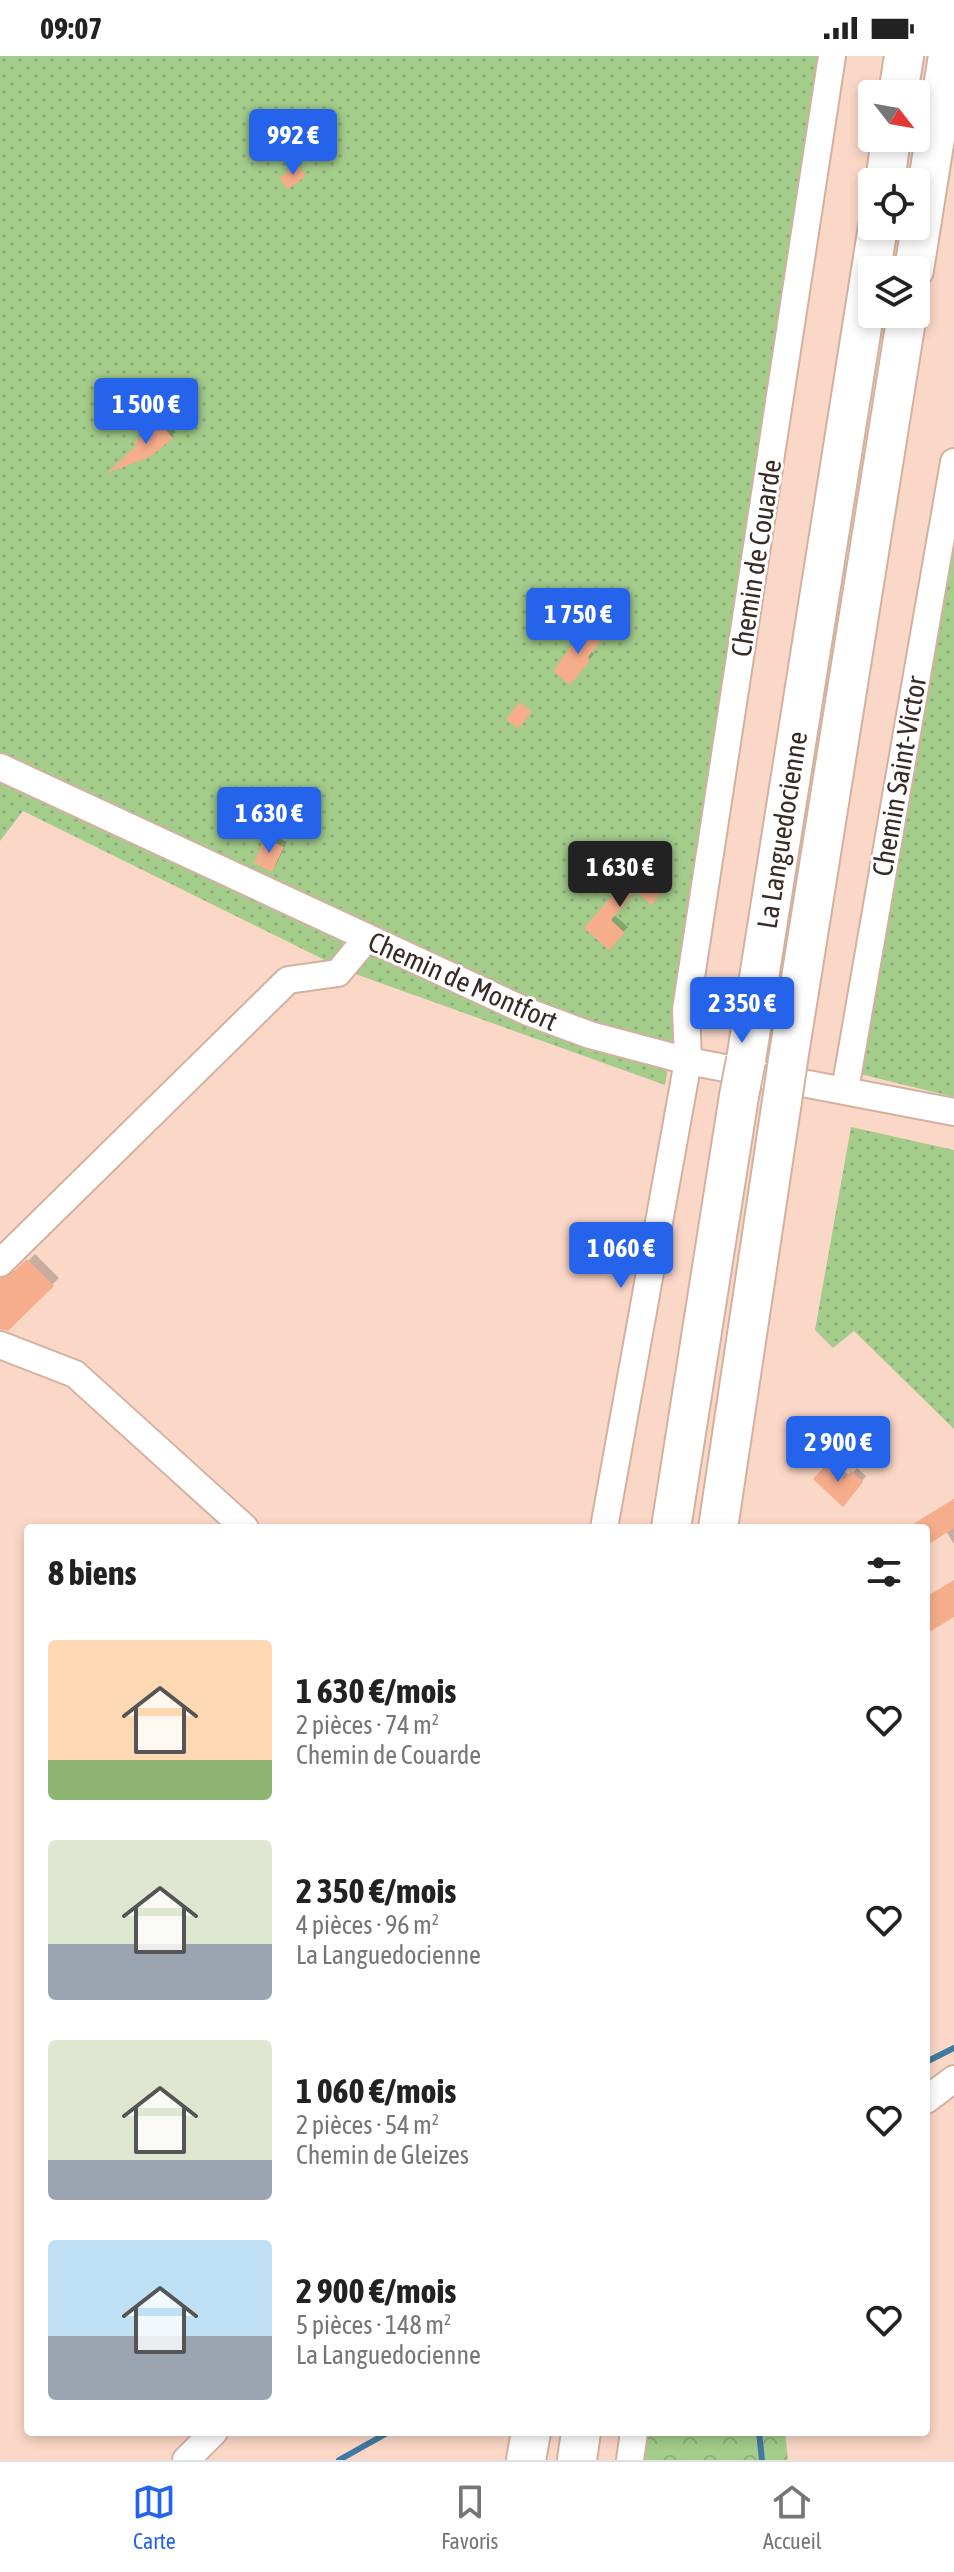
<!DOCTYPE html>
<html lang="fr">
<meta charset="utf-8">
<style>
body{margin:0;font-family:"Asap Condensed",sans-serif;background:#f6f6f6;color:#222;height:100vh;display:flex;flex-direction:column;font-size:30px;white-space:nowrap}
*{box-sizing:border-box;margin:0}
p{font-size:26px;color:#767676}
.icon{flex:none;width:44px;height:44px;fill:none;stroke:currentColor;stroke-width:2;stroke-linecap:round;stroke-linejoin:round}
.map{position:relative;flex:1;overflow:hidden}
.drawer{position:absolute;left:24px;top:1468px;width:906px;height:912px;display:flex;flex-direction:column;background:#fff;border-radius:8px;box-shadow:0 4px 12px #0003}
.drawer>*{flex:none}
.needle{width:52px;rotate:121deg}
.buttons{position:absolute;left:858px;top:24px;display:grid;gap:16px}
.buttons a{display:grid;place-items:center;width:72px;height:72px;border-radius:8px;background:#fff;box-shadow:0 4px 12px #0003;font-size:40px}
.price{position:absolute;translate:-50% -68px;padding:0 18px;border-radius:8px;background:#2563eb;color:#fff;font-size:26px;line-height:52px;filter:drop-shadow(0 2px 4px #0008)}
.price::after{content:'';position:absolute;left:50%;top:48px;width:24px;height:18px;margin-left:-12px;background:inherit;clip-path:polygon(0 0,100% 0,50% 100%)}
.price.selected{background:#222;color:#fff}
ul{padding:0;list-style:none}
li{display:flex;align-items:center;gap:24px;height:200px;padding:0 24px}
li span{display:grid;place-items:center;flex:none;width:224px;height:160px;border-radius:8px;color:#555}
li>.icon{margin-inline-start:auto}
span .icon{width:96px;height:96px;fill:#fffc;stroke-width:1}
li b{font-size:34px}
h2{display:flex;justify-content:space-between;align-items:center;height:96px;padding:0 24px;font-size:34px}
.status{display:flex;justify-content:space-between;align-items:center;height:56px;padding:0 40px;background:#fff;direction:ltr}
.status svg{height:22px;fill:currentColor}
.dock{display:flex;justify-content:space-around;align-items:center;height:112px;border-top:2px solid #e0e0e0;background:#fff;font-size:22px;color:#767676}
.dock a{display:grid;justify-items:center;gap:4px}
.dock .selected{color:#2563eb}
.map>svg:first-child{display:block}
.green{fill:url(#green-dots)}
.forest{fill:url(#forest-crowns)}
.shadow{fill:#0003}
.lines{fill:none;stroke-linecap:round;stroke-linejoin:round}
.stream{stroke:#4079a1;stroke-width:6}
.building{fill:#f6ad8b}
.minor-casing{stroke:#d3b1a1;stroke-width:30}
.highway-casing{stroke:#d3b1a1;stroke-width:42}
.minor{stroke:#fff;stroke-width:26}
.highway{stroke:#fff;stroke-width:38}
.highway-bridge-casing{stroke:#d3b1a1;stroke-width:42;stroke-linecap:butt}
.highway-bridge{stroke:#fff;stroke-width:38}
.labels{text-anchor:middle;stroke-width:6;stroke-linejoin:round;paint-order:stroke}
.street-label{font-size:28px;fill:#382a24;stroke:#fff}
</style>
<div class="status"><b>09:07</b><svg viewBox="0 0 49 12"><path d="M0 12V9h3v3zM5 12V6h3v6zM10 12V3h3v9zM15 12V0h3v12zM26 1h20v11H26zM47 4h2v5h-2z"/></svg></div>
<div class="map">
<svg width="954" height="2404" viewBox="0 0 954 2404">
<defs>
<pattern id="green-dots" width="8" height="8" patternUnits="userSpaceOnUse" patternTransform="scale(2)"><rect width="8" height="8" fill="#a4cc8b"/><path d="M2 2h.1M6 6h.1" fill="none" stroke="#8eaf78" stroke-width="1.8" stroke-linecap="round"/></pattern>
<pattern id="forest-crowns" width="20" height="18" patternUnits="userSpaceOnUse" patternTransform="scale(2)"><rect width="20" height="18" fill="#a4cc8b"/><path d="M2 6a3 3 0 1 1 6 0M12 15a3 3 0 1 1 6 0" fill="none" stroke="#8eaf78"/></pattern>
</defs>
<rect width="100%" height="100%" fill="#fbd7c7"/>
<g class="green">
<polygon points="0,0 838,0 665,1029 347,915 23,755 0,785"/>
<polygon points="954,428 954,1041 860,1018"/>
<polygon points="851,1071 954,1094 954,1373 854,1275 833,1292 815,1274"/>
</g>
<polygon class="forest" points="647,2376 785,2376 788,2404 642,2404"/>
<g class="shadow">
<polygon points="319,76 328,86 323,90 307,85"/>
<polygon points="164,362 176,376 171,380 139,389 141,382"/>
<polygon points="592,567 605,578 591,595 594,598 574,622 587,571"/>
<polygon points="271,779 287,786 276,809 271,814 266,783"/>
<polygon points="642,810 664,832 651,846 637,833 614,859 628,871 609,891 587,872"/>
<polygon points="35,1198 59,1222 8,1273 0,1268 0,1223 6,1217 20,1213"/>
<polygon points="833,1405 850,1420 857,1412 866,1420 847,1444 816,1423"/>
<polygon points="954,1443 954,1488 946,1475 926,1487 926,1472 907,1472"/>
</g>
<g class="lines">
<g class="stream">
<polyline points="926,2006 954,1992"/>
<polyline points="759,2376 762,2404"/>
<polyline points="339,2404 389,2376"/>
</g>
</g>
<g class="building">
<polygon points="314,79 325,92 311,103 300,89"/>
<polygon points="297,108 306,120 288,133 279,122"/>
<polygon points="158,365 173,382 150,401 107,417 137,389 134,386"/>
<polygon points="586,570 602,583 588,601 590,604 570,629 553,615"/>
<polygon points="520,646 532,656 518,673 506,663"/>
<polygon points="265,782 284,791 272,816 254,807"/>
<polygon points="636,813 661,837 651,849 636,835 611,864 625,877 609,894 584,872"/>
<polygon points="27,1203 54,1230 8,1275 0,1273 0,1223 11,1218"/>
<polygon points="827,1408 844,1423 851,1415 863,1426 843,1451 813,1423"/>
<polygon points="954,1443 954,1472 926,1490 926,1472 907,1472"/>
<polygon points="954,1524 954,1561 926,1578 926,1541"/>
</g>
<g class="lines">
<g class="minor-casing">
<g id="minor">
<polyline points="0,711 528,956 590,979 688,1005 954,1056"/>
<polyline points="845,1034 954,406"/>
<polyline points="0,1207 288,924 338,917 367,882"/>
<polyline points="0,1289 75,1318 245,1472"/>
<polyline points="604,1472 688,1005 686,954 832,0"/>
<polyline points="926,2044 954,2023"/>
<polyline points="186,2404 214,2376"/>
<polyline points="630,2404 634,2376"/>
</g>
</g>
<g class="highway-casing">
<g id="highway">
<polyline points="898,38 904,0"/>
<polyline points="885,126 891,82"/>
<polyline points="914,214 948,0"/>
<polyline points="746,1004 878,170"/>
<polyline points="788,1004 907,258"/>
<polyline points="671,1472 739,1040"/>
<polyline points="718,1472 782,1045"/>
<polyline points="526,2404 531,2376"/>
<polyline points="577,2404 581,2376"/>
</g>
</g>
<use href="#minor" class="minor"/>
<use href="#highway" class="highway"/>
<g class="highway-bridge-casing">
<g id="highway-bridge">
<polyline points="739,1040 746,1004"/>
<polyline points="782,1045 788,1004"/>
</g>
</g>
<use href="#highway-bridge" class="highway-bridge"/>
</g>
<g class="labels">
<g class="street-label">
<text transform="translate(756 502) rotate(-81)" y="10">Chemin de Couarde</text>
<text transform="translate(899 720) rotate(-80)" y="10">Chemin Saint-Victor</text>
<text transform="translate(782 774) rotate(-81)" y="10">La Languedocienne</text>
<text transform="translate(463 925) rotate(24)" y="10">Chemin de Montfort</text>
</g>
</g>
</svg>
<div class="buttons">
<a><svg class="needle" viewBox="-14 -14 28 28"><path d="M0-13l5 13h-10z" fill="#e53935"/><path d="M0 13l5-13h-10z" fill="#767676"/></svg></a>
<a><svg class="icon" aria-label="locate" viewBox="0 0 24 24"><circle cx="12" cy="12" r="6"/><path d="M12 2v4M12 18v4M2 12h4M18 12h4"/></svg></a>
<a><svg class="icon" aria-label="layers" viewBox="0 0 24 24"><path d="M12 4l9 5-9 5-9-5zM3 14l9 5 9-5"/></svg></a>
</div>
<b class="price" style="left:293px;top:121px">992 €</b>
<b class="price" style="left:146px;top:390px">1 500 €</b>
<b class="price" style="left:578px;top:600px">1 750 €</b>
<b class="price" style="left:269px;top:799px">1 630 €</b>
<b class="price selected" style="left:620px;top:853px">1 630 €</b>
<b class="price" style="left:742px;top:989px">2 350 €</b>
<b class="price" style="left:621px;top:1234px">1 060 €</b>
<b class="price" style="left:838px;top:1428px">2 900 €</b>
<section class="drawer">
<h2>8 biens<svg class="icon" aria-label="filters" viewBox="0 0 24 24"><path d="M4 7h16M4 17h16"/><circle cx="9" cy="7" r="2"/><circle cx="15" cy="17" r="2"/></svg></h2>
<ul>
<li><span style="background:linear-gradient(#ffd9b3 75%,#8fb573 0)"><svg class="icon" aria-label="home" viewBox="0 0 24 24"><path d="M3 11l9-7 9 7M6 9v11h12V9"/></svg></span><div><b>1 630 €/mois</b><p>2 pièces · 74 m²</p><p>Chemin de Couarde</p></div><svg class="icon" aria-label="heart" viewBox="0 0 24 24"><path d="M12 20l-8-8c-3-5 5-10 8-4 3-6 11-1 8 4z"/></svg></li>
<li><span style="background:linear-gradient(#dfe7d0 65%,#9aa5b1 0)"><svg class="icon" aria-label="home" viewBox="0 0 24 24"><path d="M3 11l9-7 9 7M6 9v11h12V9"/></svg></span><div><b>2 350 €/mois</b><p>4 pièces · 96 m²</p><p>La Languedocienne</p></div><svg class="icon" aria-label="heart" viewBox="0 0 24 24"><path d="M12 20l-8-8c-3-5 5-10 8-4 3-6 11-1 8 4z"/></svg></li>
<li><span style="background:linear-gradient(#dfe7d0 75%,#9aa5b1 0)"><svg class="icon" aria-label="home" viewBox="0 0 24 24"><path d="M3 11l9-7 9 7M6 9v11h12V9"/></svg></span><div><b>1 060 €/mois</b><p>2 pièces · 54 m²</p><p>Chemin de Gleizes</p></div><svg class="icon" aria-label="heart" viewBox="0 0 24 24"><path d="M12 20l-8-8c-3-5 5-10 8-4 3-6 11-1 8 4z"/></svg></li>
<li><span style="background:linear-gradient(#bfe0f5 60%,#9aa5b1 0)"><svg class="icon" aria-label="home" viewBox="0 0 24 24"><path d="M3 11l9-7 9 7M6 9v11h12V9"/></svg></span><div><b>2 900 €/mois</b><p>5 pièces · 148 m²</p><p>La Languedocienne</p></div><svg class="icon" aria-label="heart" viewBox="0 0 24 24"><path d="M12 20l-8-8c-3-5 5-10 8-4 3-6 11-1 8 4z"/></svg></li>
</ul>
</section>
</div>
<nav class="dock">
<a class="selected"><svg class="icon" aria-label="map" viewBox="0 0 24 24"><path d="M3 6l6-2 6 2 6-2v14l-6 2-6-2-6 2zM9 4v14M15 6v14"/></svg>Carte</a>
<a><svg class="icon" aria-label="saved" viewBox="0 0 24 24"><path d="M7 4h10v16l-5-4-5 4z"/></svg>Favoris</a>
<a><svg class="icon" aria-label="home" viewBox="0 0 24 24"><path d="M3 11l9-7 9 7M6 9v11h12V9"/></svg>Accueil</a>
</nav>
